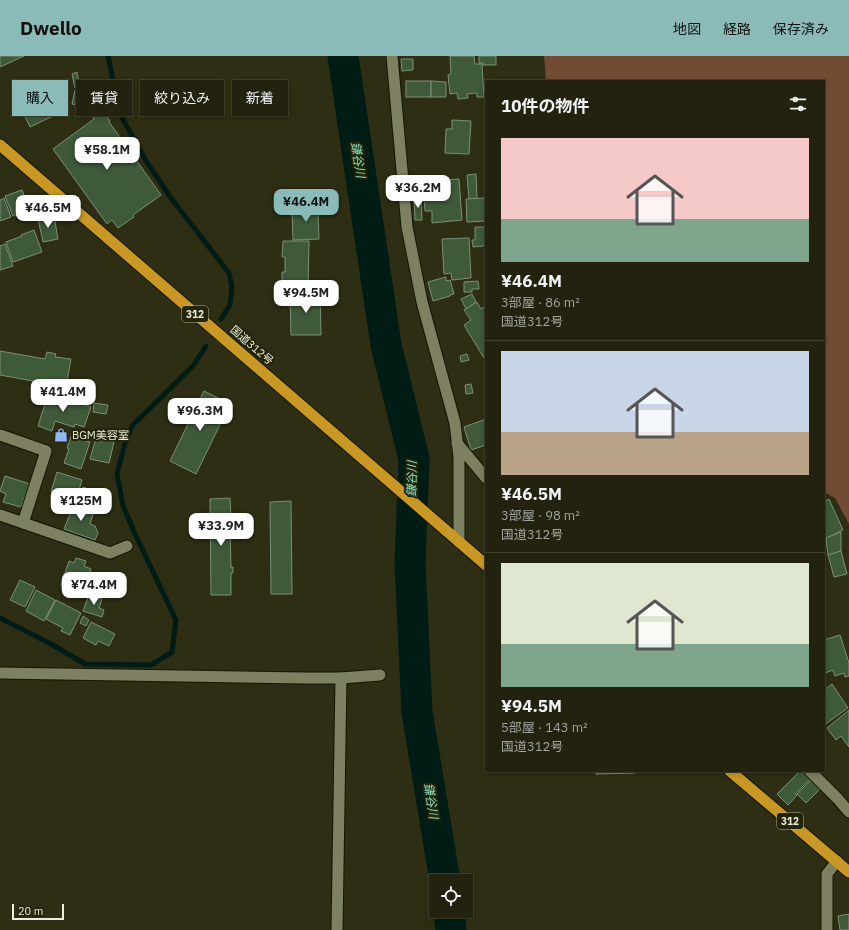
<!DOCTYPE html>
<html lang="ja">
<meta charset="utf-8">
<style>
body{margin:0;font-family:"IBM Plex Sans","Noto Sans JP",sans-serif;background:#2e2f1c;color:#f1f3f6;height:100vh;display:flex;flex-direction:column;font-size:15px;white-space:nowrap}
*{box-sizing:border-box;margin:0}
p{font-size:13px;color:#a2a49e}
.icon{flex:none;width:22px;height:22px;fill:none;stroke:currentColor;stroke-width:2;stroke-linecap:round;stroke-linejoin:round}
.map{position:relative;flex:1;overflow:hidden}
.drawer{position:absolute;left:485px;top:24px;width:340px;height:692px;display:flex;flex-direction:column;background:#22220e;border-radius:0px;box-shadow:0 2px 6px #0003,0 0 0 1px #3f3f2e}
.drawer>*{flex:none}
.banner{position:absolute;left:12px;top:24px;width:380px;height:36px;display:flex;gap:8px}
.buttons{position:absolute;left:429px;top:818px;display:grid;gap:8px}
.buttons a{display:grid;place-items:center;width:44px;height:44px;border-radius:0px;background:#22220e;box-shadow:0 2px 6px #0003,0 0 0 1px #3f3f2e;font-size:20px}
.scale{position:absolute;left:12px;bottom:10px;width:52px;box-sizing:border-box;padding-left:4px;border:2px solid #eceddd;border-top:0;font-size:11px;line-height:14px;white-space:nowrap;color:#eceddd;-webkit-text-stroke:3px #232408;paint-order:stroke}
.price{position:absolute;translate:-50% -34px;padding:0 9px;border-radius:8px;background:#fff;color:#222;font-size:13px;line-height:26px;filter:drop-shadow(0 1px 2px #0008)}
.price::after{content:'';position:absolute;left:50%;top:24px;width:12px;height:9px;margin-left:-6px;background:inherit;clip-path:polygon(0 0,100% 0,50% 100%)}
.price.current{background:#8bbbb9;color:#111}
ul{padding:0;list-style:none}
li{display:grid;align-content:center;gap:8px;height:212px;padding:0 16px}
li+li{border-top:1px solid #3f3f2e}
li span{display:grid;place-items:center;height:124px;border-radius:0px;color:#555}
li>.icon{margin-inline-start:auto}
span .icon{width:72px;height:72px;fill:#fffc;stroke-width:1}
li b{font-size:17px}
h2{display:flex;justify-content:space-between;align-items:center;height:48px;padding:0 16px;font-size:17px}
.tag{padding:0 14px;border-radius:0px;background:#22220e;box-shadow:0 2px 6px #0003,0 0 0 1px #3f3f2e;font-size:14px;line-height:36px}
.tag.current{background:#8bbbb9;color:#111}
header{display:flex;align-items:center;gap:24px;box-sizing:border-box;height:56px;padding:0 20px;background:#8bbbb9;color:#111}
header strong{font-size:19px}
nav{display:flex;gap:22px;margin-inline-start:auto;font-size:14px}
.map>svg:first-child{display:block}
.forest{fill:#724b35}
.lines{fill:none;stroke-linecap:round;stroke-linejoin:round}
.stream{stroke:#011c14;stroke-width:5}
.river{stroke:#011c14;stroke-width:31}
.building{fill:#3e5a39;stroke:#7c9078}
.minor-casing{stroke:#151600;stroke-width:13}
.trunk-casing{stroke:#151600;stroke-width:13}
.minor{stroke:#7e8062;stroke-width:11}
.trunk{stroke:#c89724;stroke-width:11}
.labels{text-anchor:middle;stroke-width:4;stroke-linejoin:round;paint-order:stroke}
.shield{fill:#232408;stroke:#b0b19d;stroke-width:1}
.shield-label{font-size:10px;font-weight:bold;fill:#eceddd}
.street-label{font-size:11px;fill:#eceddd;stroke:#232408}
.poi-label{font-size:11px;fill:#eceddd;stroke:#232408;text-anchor:start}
.water-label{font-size:12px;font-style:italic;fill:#87ddc1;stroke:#232408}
</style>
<header>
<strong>Dwello</strong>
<nav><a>地図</a><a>経路</a><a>保存済み</a></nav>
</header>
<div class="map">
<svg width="849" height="874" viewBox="0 0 849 874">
<rect width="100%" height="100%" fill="#2d2e13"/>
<polygon class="forest" points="544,0 849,0 849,468 835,442 824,436 824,25 546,25"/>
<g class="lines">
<g class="stream">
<polyline points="108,0 120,58 146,105 171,142 229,217 232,232 230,249 221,263"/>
<polyline points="0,562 51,588 85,608 151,609 172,596 176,564 136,480 123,450 117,418 125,387 132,370 193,310 206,290"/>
</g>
<g class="river">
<polyline points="343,0 386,289 414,403 410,507 417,656 445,825"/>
<polyline points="449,855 451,874"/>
</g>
</g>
<g class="building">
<polygon points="0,0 24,0 0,11"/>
<polygon points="450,0 474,0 475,8 482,8 484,41 477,41 477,37 467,38 468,42 458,43 457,37 450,38 448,19 451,18"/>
<polygon points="479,0 496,0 496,9 483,9 483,7 479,7"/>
<polygon points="401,3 413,3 413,14 402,15"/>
<polygon points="77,16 80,31 75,32 72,18"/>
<polygon points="36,25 53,60 30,71 13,36"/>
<rect x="406" y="25" width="25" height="16"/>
<polygon points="431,25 446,26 446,41 431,41"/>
<polygon points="75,34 81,35 77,49 72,48"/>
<polygon points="101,53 110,65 109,66 161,139 133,159 134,161 118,172 112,164 107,168 53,93 94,63 92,60"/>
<polygon points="452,64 471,65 469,98 445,97 446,73 452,73"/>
<polygon points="476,118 477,143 469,143 467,119"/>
<polygon points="459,123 462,164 432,167 432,155 425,155 424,142 431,142 430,130 442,129 441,124"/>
<polygon points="22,134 27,146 24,147 27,154 13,160 5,140"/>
<polygon points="4,142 11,161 0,165 0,144"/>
<polygon points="414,142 421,142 422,164 415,164"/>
<polygon points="486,142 486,165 467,166 466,143"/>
<polygon points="317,149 317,154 318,154 319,183 293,184 292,157 298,157 298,152 300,152 300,150"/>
<polygon points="54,160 58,183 43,186 38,163"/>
<polygon points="475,171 486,171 486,187 483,190 473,191 472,184 475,184"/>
<polygon points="34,174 42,196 13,206 6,186 22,180 21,179"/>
<polygon points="469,182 471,222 452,224 451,217 444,218 442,183"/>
<polygon points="283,185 309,185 308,234 282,234 282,216 285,216 285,201 282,201"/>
<polygon points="5,188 13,210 0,214 0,190"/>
<polygon points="446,221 446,225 450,224 454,238 450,239 450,240 433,245 428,226"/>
<polygon points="478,225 479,233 472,233 472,236 464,236 464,226"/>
<polygon points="320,237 321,279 291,279 290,238"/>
<polygon points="472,238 476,246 466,253 461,243"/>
<polygon points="477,246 481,253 485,250 486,252 486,300 484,302 464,269 471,264 464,254"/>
<polygon points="0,295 45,303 47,296 56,298 55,301 71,303 66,331 0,319"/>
<polygon points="467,298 469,304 461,306 460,300"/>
<polygon points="471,328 473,337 466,338 465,329"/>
<polygon points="204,335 230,348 196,418 170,405"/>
<polygon points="48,338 64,344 64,342 91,351 84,371 75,368 74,371 55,365 52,375 38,370"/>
<polygon points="94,347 108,349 106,358 93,356"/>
<polygon points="486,363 486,389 471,394 464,371"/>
<polygon points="71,380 90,386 81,413 64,407 69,393 67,392"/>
<polygon points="96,382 114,386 109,407 90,403"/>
<polygon points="57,416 82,424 76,444 51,436"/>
<polygon points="5,420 30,428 21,451 3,446 6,438 0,435"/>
<polygon points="83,431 89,433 91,450 78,445"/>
<polygon points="230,442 231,463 232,463 232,470 230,470 231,512 233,511 233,517 231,517 231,539 211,539 210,443"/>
<polygon points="829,443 843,474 825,483 824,446"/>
<polygon points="291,445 292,538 271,538 270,446"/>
<polygon points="75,446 90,451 88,456 93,458 90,468 95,470 98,477 95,484 64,473"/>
<polygon points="841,476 841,495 828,499 826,482"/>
<polygon points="841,495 847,518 834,521 828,499"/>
<polygon points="76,502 86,505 84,510 91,513 88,522 92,524 89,532 98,535 97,541 89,539 88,541 63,533 64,531 61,529 69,505 74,507"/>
<polygon points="20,524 35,531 25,551 10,544"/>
<polygon points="36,534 55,544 44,565 26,555"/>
<polygon points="89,539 102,543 99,552 104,554 102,561 83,555"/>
<polygon points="56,544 81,557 70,579 61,575 63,572 46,563"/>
<polygon points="83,560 89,564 86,570 80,567"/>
<polygon points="91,566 115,578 109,590 98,585 96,589 83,582"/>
<polygon points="840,579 849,607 849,620 845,621 844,617 835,620 833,614 825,617 824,615 824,584"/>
<polygon points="832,628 848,652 824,669 824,634"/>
<polygon points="849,654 849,691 841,680 836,684 827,672"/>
<polygon points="596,715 635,715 635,717 596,718"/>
<polygon points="800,715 804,715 811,722 795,738 797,739 788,749 777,738"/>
<polygon points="812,723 821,732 806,747 797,738"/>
<polygon points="849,858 849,874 840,874 838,860"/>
</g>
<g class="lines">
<g class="minor-casing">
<g id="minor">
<polyline points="392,0 407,171 422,246 455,367 459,401 459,486"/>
<polyline points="0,379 46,395 23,467"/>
<polyline points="457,387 486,422"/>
<polyline points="0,459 110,497 127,490"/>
<polyline points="0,617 304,622 341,622 380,619"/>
<polyline points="810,715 838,743 849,756"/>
<polyline points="337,874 341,622"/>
<polyline points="827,874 827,818 837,805"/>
</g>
</g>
<g class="trunk-casing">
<g id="trunk">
<polyline points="0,89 486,509"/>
<polyline points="730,715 849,816"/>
</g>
</g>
<use href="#minor" class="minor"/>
<use href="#trunk" class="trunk"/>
</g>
<defs>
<g id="shop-bare" transform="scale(1.08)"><path d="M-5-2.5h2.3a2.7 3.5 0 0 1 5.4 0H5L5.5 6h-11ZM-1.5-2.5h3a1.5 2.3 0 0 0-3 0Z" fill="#93b7fd" stroke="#232408" stroke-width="2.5" paint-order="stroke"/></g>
</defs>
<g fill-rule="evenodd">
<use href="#shop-bare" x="61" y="379"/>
</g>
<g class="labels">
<g class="shield">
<rect x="182" y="250" width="26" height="16" rx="3"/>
<rect x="777" y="757" width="26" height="16" rx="3"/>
</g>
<g class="shield-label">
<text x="195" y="262">312</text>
<text x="790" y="769">312</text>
</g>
<g class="street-label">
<text transform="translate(252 289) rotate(41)" y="4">国道312号</text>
</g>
<g class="poi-label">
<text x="72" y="383">BGM美容室</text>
</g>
<g class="water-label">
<text transform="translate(358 104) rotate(81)" y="4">鎌谷川</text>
<text transform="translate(412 423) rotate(-89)" y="4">鎌谷川</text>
<text transform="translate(431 745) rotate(81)" y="4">鎌谷川</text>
</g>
</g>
</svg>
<div class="buttons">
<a><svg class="icon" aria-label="locate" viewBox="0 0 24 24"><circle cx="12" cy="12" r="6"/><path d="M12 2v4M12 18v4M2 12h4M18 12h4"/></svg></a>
</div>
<div class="scale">20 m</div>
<b class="price" style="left:107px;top:115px">¥58.1M</b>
<b class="price" style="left:418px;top:153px">¥36.2M</b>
<b class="price current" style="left:306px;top:167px">¥46.4M</b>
<b class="price" style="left:48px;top:173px">¥46.5M</b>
<b class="price" style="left:306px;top:258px">¥94.5M</b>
<b class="price" style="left:63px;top:357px">¥41.4M</b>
<b class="price" style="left:200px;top:376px">¥96.3M</b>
<b class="price" style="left:81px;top:466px">¥125M</b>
<b class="price" style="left:221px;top:491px">¥33.9M</b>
<b class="price" style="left:94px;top:550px">¥74.4M</b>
<div class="banner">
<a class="tag current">購入</a>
<a class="tag">賃貸</a>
<a class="tag">絞り込み</a>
<a class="tag">新着</a>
</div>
<section class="drawer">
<h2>10件の物件<svg class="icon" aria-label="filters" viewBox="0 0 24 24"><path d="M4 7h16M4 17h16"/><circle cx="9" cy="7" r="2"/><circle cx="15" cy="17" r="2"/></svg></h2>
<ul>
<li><span style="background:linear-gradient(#f6c9c9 65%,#7fa58c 0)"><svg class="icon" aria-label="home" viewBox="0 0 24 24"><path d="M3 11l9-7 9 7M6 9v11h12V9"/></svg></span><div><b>¥46.4M</b><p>3部屋 · 86 m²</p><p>国道312号</p></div></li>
<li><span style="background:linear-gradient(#c9d6e8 65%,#b9a48a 0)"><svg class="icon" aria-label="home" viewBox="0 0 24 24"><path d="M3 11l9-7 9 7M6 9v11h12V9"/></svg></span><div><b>¥46.5M</b><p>3部屋 · 98 m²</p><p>国道312号</p></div></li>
<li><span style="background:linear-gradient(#dfe7d0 65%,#7fa58c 0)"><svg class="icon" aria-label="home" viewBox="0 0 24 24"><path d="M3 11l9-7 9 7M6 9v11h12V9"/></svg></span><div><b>¥94.5M</b><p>5部屋 · 143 m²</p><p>国道312号</p></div></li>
</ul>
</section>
</div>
